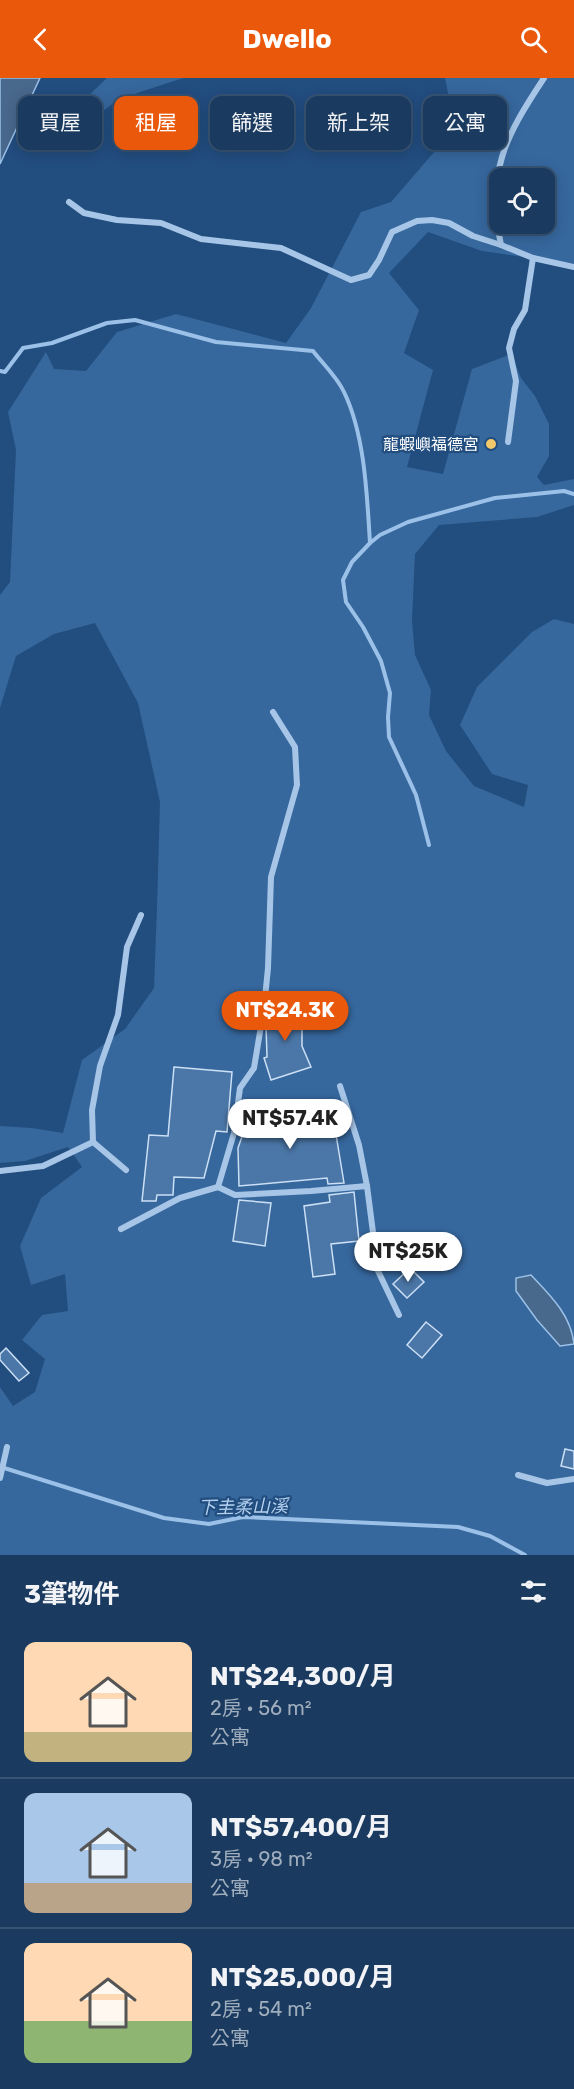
<!DOCTYPE html>
<html lang="zh-TW">
<meta charset="utf-8">
<style>
body{margin:0;font-family:Rubik,"Noto Sans TC",sans-serif;background:#234165;color:#f1f3f6;height:100vh;display:flex;flex-direction:column;font-size:22px;white-space:nowrap}
*{box-sizing:border-box;margin:0}
p{font-size:20px;color:#9fadbd}
.icon{flex:none;width:33px;height:33px;fill:none;stroke:currentColor;stroke-width:2;stroke-linecap:round;stroke-linejoin:round}
.map{position:relative;height:1477px;overflow:hidden}
.drawer{display:flex;flex-direction:column;background:#1a3a5f;flex:1}
.drawer>*{flex:none}
.top-card{position:absolute;left:18px;top:18px;width:538px;height:54px;display:flex;gap:12px}
.controls{position:absolute;left:489px;top:90px;display:grid;gap:12px}
.controls a{display:grid;place-items:center;width:66px;height:66px;border-radius:12px;background:#1a3a5f;box-shadow:0 3px 15px #0003,0 0 0 2px #385474;font-size:30px}
.price{position:absolute;translate:-50% -51px;padding:0 14px;border-radius:21px;background:#fff;color:#222;font-size:20px;line-height:39px;filter:drop-shadow(0 2px 3px #0008)}
.price::after{content:'';position:absolute;left:50%;top:36px;width:18px;height:14px;margin-left:-9px;background:inherit;clip-path:polygon(0 0,100% 0,50% 100%)}
.price.current{background:#ea580c;color:#fff}
ul{padding:0;list-style:none}
li{display:flex;align-items:center;gap:18px;height:150px;padding:0 24px}
li+li{border-top:2px solid #385474}
li span{display:grid;place-items:center;flex:none;width:168px;height:120px;border-radius:12px;color:#555}
li>.icon{margin-inline-start:auto}
span .icon{width:72px;height:72px;fill:#fffc;stroke-width:1}
li b{font-size:26px}
h2{display:flex;justify-content:space-between;align-items:center;height:72px;padding:0 24px;font-size:26px}
.tag{padding:0 21px;border-radius:12px;background:#1a3a5f;box-shadow:0 3px 15px #0003,0 0 0 2px #385474;font-size:21px;line-height:54px}
.tag.current{background:#ea580c;color:#fff}
header{display:flex;justify-content:space-between;align-items:center;height:78px;padding:0 24px;background:#ea580c;color:#fff;font-size:27px;font-weight:700}
.map>svg:first-child{display:block}
.green{fill:#36679d;fill-rule:evenodd}
.water{fill:#48688c;stroke:#9bc1e8;stroke-width:1.5}
.lines{fill:none;stroke-linecap:round;stroke-linejoin:round}
.stream{stroke:#9bc1e8;stroke-width:4}
.building{fill:#4b77a8;stroke:#cbdff5;stroke-width:1.5}
.street{stroke:#a7c6e7;stroke-width:6}
.poi-dot{fill:#f3c86a;stroke:#224d7f;stroke-width:2}
.labels{text-anchor:middle;stroke-width:4.5;stroke-linejoin:round;paint-order:stroke}
.poi-label{font-size:16px;fill:#fff;stroke:#224d7f;text-anchor:end}
.water-label{font-size:18px;font-style:italic;fill:#b3d0ef;stroke:#224d7f}
</style>
<header><svg class="icon" aria-label="back" viewBox="0 0 24 24"><path d="M15 5l-7 7 7 7"/></svg>Dwello<svg class="icon" aria-label="search" viewBox="0 0 24 24"><circle cx="10" cy="10" r="6"/><path d="M15 15l6 6"/></svg></header>
<div class="map">
<svg width="574" height="1477" viewBox="0 0 574 1477">
<rect width="100%" height="100%" fill="#224d7f"/>
<g class="green">
<polygon points="107,0 183,0 119,21 79,51 75,39 86,20"/>
<path d="M445 0H574V186L482 173 428 154 389 195 419 232 404 275 433 292 407 389 443 396 472 291 511 276 521 300 535 318 549 346V378L537 399 544 407 574 401V427L537 439 439 447 415 476 412 543 415 577 431 612 429 637 446 673 474 708 524 729 528 707 492 696 460 647 477 609 532 554 554 541 574 546V1477H0V1309L13 1328 35 1314 45 1281 22 1262 42 1237 68 1233 65 1196 31 1207 20 1168 41 1120 82 1089 68 1069 25 1083 0 1085V1048L32 1050 63 1055 82 982 125 951 154 910 157 829 160 724 138 625 95 545 54 556 16 578 0 630V517L10 504 16 372 8 334 46 274 54 291 86 293 117 254 176 236 286 265 311 230 361 134 391 124 455 50ZM500 100H544V146H500Z"/>
</g>
<g class="water">
<polygon points="0,0 40,0 0,86"/>
<path d="M531 1197C550 1217 571 1237 574 1266L560 1268 537 1242 516 1213V1200Z"/>
</g>
<g class="lines">
<g class="stream">
<path d="M0 293 5 294 23 270 52 265 107 245 135 242 216 264 313 273C323 286 337 299 344 314 365 357 367 418 370 465L352 484 343 502 346 524 363 549 381 583 390 615 388 639 389 659 416 717 429 767"/>
<polyline points="370,465 380,457 408,444 495,420 564,413 574,416"/>
<polyline points="1,1389 164,1440 209,1446 243,1439 458,1449 490,1458 525,1477"/>
</g>
</g>
<g class="building">
<polygon points="302,927 302,968 311,989 271,1002 264,980 267,979 266,948 269,932"/>
<polygon points="174,989 232,994 227,1054 216,1053 204,1100 174,1099 173,1117 157,1117 156,1123 142,1123 149,1057 168,1058"/>
<polygon points="332,1032 344,1105 328,1106 327,1100 239,1108 238,1070 248,1041"/>
<polygon points="354,1114 359,1163 331,1166 335,1196 313,1199 304,1128 330,1124 329,1117"/>
<polygon points="239,1122 271,1125 265,1168 233,1163"/>
<polygon points="410,1190 424,1204 407,1220 393,1206"/>
<polygon points="426,1244 442,1257 422,1280 407,1267"/>
<polygon points="6,1270 29,1295 19,1303 0,1282 0,1276"/>
<polygon points="565,1371 574,1373 574,1391 561,1388"/>
</g>
<g class="lines">
<g class="street">
<polyline points="69,124 84,135 117,142 161,145 201,161 281,170 351,202 369,197 379,182 392,154 417,143 432,142 449,145 473,158 501,167 533,180 574,189"/>
<path d="M501 167C486 94 505 59 544 0"/>
<polyline points="508,364 516,303 509,270 514,251 525,232 533,180"/>
<polyline points="340,1008 359,1067 367,1108 378,1193 399,1237"/>
<polyline points="93,1064 92,1032 100,988 118,937 127,869 141,837"/>
<polyline points="0,1093 43,1088 93,1064 126,1092"/>
<polyline points="218,1109 234,1055 240,1010 254,990 264,930 268,890 271,799 297,707 295,669 273,634"/>
<polyline points="121,1151 180,1120 218,1109 235,1117 311,1113 367,1108"/>
<polyline points="518,1397 547,1405 574,1401"/>
<polyline points="0,1400 7,1369"/>
</g>
</g>
<circle class="poi-dot" cx="491" cy="366" r="6"/>
<g class="labels">
<g class="poi-label">
<text x="479" y="372">龍蝦嶼福德宮</text>
</g>
<g class="water-label">
<text transform="translate(243 1429) rotate(-1)" y="6">下圭柔山溪</text>
</g>
</g>
</svg>
<div class="controls">
<a><svg class="icon" aria-label="locate" viewBox="0 0 24 24"><circle cx="12" cy="12" r="6"/><path d="M12 2v4M12 18v4M2 12h4M18 12h4"/></svg></a>
</div>
<b class="price current" style="left:285px;top:964px">NT$24.3K</b>
<b class="price" style="left:290px;top:1072px">NT$57.4K</b>
<b class="price" style="left:408px;top:1205px">NT$25K</b>
<div class="top-card">
<a class="tag">買屋</a>
<a class="tag current">租屋</a>
<a class="tag">篩選</a>
<a class="tag">新上架</a>
<a class="tag">公寓</a>
</div>
</div>
<section class="drawer">
<h2>3筆物件<svg class="icon" aria-label="filters" viewBox="0 0 24 24"><path d="M4 7h16M4 17h16"/><circle cx="9" cy="7" r="2"/><circle cx="15" cy="17" r="2"/></svg></h2>
<ul>
<li><span style="background:linear-gradient(#ffd9b3 75%,#c2b280 0)"><svg class="icon" aria-label="home" viewBox="0 0 24 24"><path d="M3 11l9-7 9 7M6 9v11h12V9"/></svg></span><div><b>NT$24,300/月</b><p>2房 · 56 m²</p><p>公寓</p></div></li>
<li><span style="background:linear-gradient(#a9c7e8 75%,#b9a48a 0)"><svg class="icon" aria-label="home" viewBox="0 0 24 24"><path d="M3 11l9-7 9 7M6 9v11h12V9"/></svg></span><div><b>NT$57,400/月</b><p>3房 · 98 m²</p><p>公寓</p></div></li>
<li><span style="background:linear-gradient(#ffd9b3 65%,#8fb573 0)"><svg class="icon" aria-label="home" viewBox="0 0 24 24"><path d="M3 11l9-7 9 7M6 9v11h12V9"/></svg></span><div><b>NT$25,000/月</b><p>2房 · 54 m²</p><p>公寓</p></div></li>
</ul>
</section>
